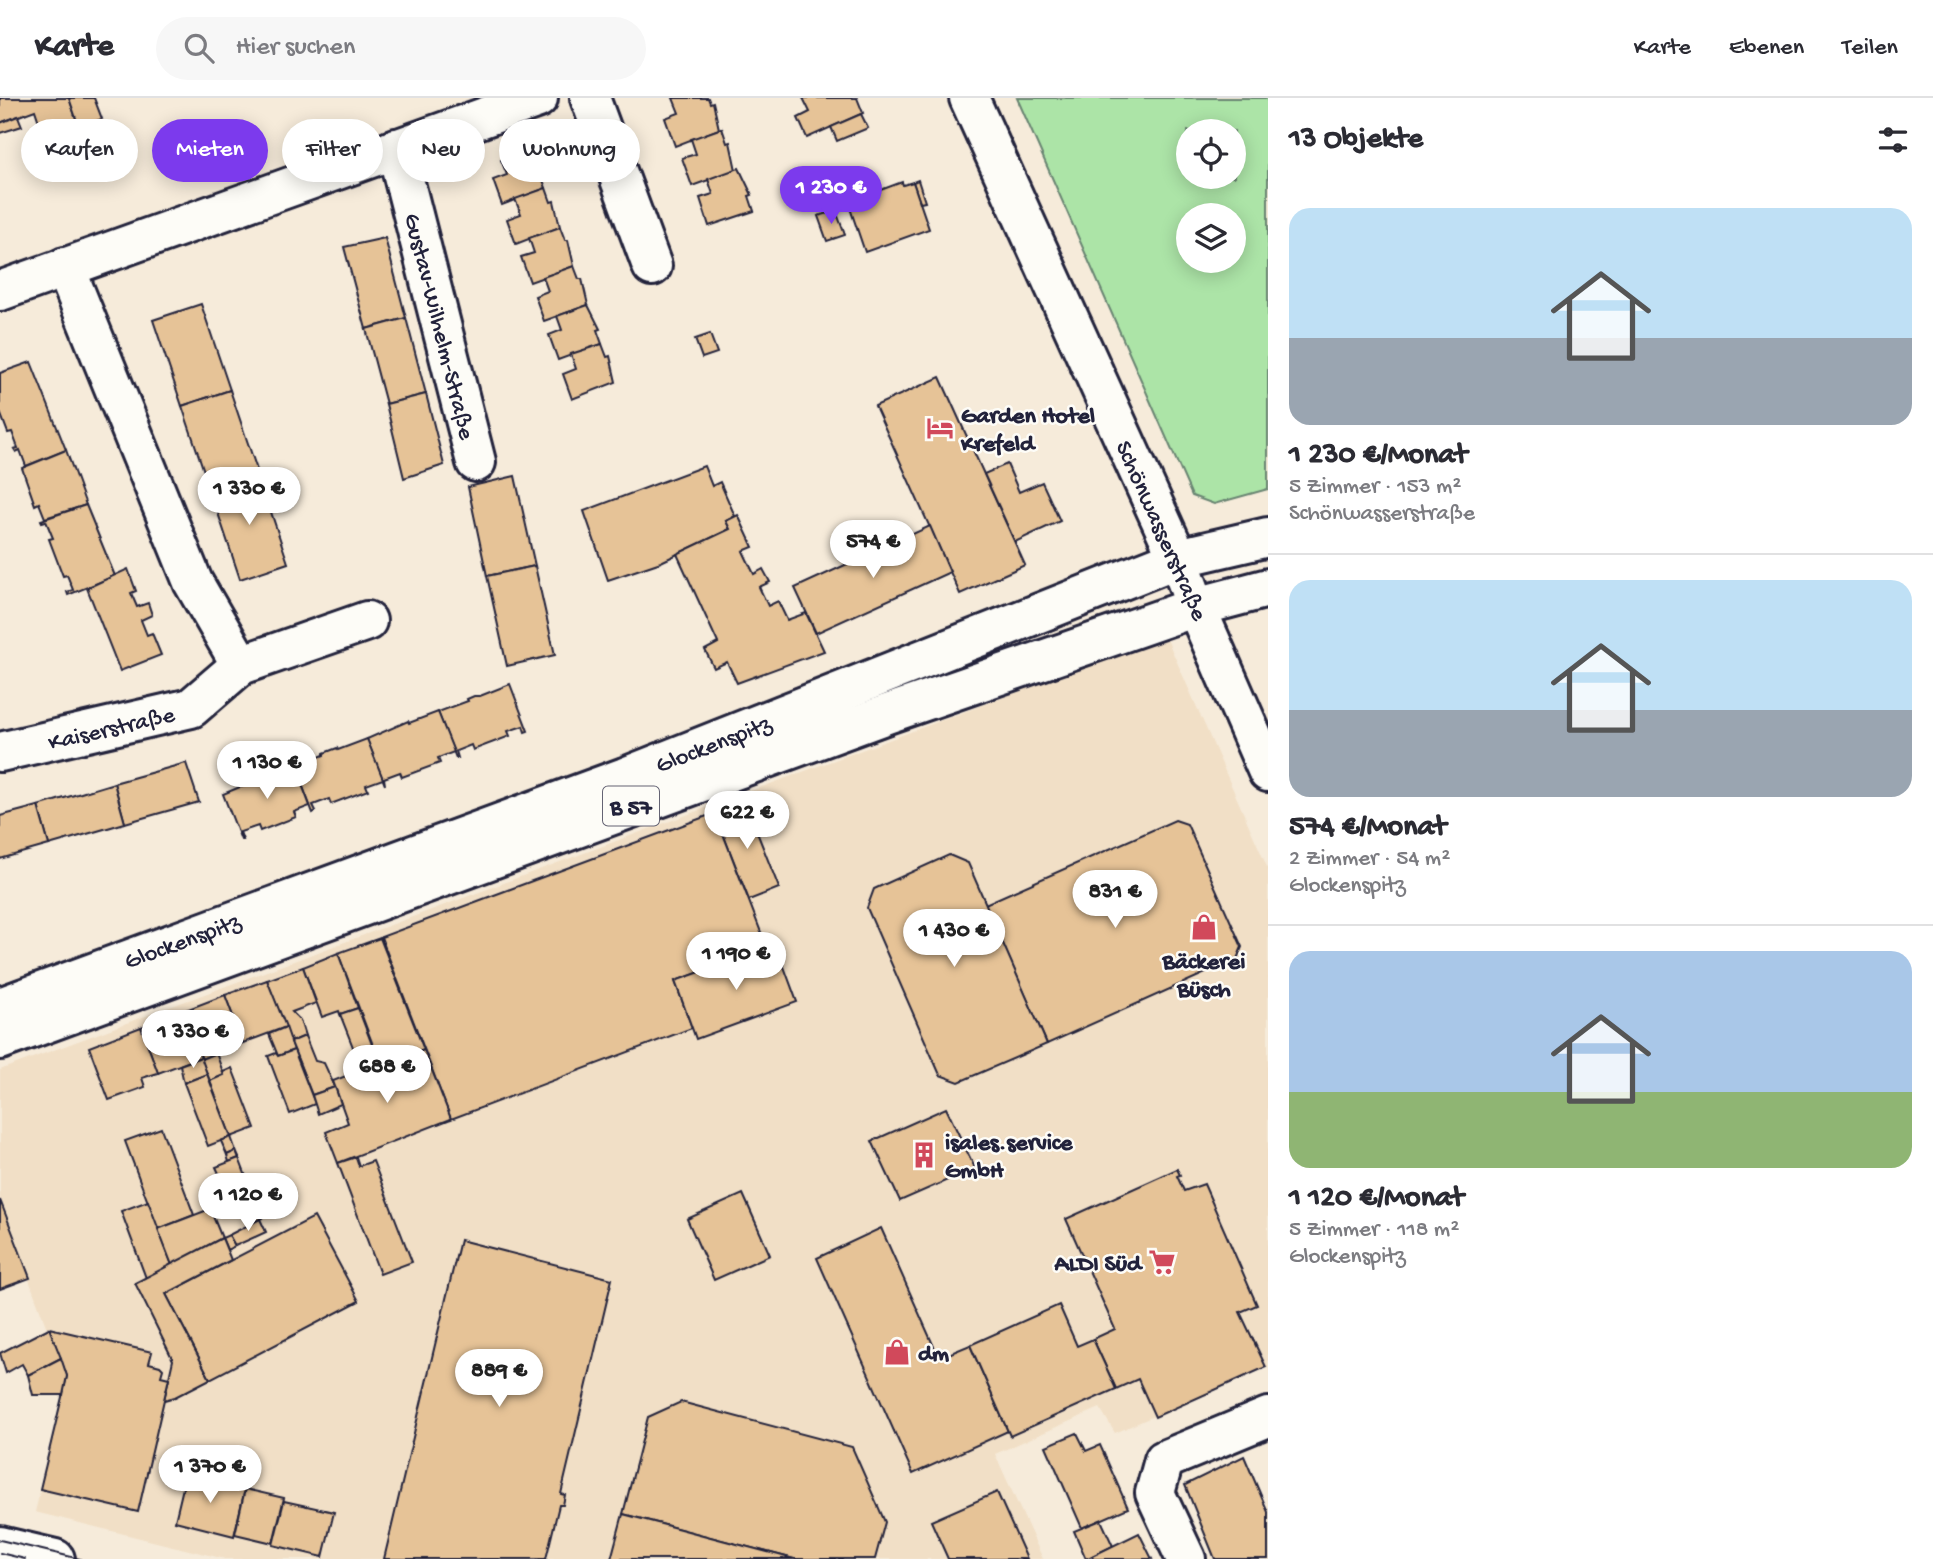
<!DOCTYPE html>
<html lang="de">
<meta charset="utf-8">
<style>
body{margin:0;font-family:"Gochi Hand",sans-serif;background:#f7f7f7;color:#2b2b33;height:100vh;display:flex;flex-direction:column;font-size:26px;white-space:nowrap}
*{box-sizing:border-box;margin:0}
p{font-size:23px;color:#7c7c81}
.icon{flex:none;width:38px;height:38px;fill:none;stroke:currentColor;stroke-width:2;stroke-linecap:round;stroke-linejoin:round}
.map{position:relative;flex:1;overflow:hidden}
.side{display:flex;flex-direction:column;background:#fff;width:665px}
.side>*{flex:none}
.banner{position:absolute;left:21px;top:21px;width:665px;height:63px;display:flex;gap:14px}
.buttons{position:absolute;left:1176px;top:21px;display:grid;gap:14px}
.buttons a{display:grid;place-items:center;width:70px;height:70px;border-radius:50%;background:#fff;box-shadow:0 4px 18px #0003;font-size:35px}
.price{position:absolute;translate:-50% -60px;padding:0 16px;border-radius:24px;background:#fff;color:#222;font-size:23px;line-height:46px;filter:drop-shadow(0 2px 4px #0008)}
.price::after{content:'';position:absolute;left:50%;top:42px;width:21px;height:16px;margin-left:-10px;background:inherit;clip-path:polygon(0 0,100% 0,50% 100%)}
.price.current{background:#7c3aed;color:#fff}
ul{padding:0;list-style:none}
li{display:grid;align-content:center;gap:14px;height:371px;padding:0 21px}
li+li{border-top:2px solid #e1e1e2}
li span{display:grid;place-items:center;height:217px;border-radius:21px;color:#555}
li>.icon{margin-inline-start:auto}
span .icon{width:126px;height:126px;fill:#fffc;stroke-width:1}
li b{font-size:30px}
h2{display:flex;justify-content:space-between;align-items:center;height:84px;padding:0 21px;font-size:30px}
.pill{padding:0 24px;border-radius:32px;background:#fff;box-shadow:0 4px 18px #0003;font-size:24px;line-height:63px}
.pill.current{background:#7c3aed;color:#fff}
header{display:flex;align-items:center;gap:42px;box-sizing:border-box;height:98px;padding:0 35px;background:#fff;border-bottom:2px solid #e1e1e2}
header strong{font-size:33px}
nav{display:flex;gap:38px;margin-inline-start:auto;font-size:24px}
.search{width:490px;height:63px;background:#f7f7f7;display:flex;align-items:center;gap:18px;box-sizing:border-box;padding:0 24px;border-radius:38px;color:#7c7c81;font-size:26px}
main{display:flex;flex:1;min-height:0}
.map>svg:first-child{display:block}
.built{fill:#f1dfc6}
.green{fill:#ace4a7;stroke:#678371;stroke-width:2;fill-rule:evenodd}
.building{fill:#e6c397;stroke:#22223b;stroke-width:2}
.lines{fill:none;stroke-linecap:round;stroke-linejoin:round}
.minor-casing{stroke:#22223b;stroke-width:44}
.major-casing{stroke:#22223b;stroke-width:44}
.minor{stroke:#fdfcf7;stroke-width:38}
.major{stroke:#fdfcf7;stroke-width:38}
.tram{stroke:#22223b;stroke-width:2}
.labels{text-anchor:middle;stroke-width:5;stroke-linejoin:round;paint-order:stroke}
.shield{fill:#fdfcf7;stroke:#646373;stroke-width:2}
.shield-label{font-size:23px;font-weight:bold;fill:#22223b}
.street-label{font-size:24px;fill:#22223b;stroke:#fdfcf7}
.poi-label{font-size:24px;font-weight:bold;fill:#22223b;stroke:#fdfcf7;text-anchor:start}
</style>
<header>
<strong>Karte</strong>
<div class="search"><svg class="icon" aria-label="search" viewBox="0 0 24 24"><circle cx="10" cy="10" r="6"/><path d="M15 15l6 6"/></svg>Hier suchen</div>
<nav><a>Karte</a><a>Ebenen</a><a>Teilen</a></nav>
</header>
<main>
<div class="map">
<svg width="1268" height="1461" viewBox="0 0 1268 1461">
<rect width="100%" height="100%" fill="#f6ebda"/>
<filter id="ink" filterUnits="userSpaceOnUse"><feTurbulence type="fractalNoise" baseFrequency=".0143" numOctaves="2"/><feDisplacementMap in="SourceGraphic" scale="14" xChannelSelector="R" yChannelSelector="G"/><feConvolveMatrix kernelMatrix="1 2 1 2 8 2 1 2 1" color-interpolation-filters="sRGB"/></filter>
<g filter="url(#ink)">
<polygon class="built" points="1166,539 1268,771 1268,1268 1115,1335 1100,1310 995,1356 1043,1461 225,1461 35,1414 67,1285 0,1103 0,972"/>
<path class="green" d="M1017 0H1268V391L1214 406 1192 398ZM1188 33H1234V79H1188ZM1188 117H1234V163H1188Z"/>
<g class="building">
<polygon points="0,0 69,0 80,32 46,45 35,12 0,25"/>
<polygon points="69,0 94,0 102,21 79,29"/>
<polygon points="673,0 708,0 710,5 713,4 719,31 675,48 665,20 679,15"/>
<polygon points="803,0 857,0 863,15 807,40 798,20 810,14"/>
<polygon points="861,16 868,30 837,43 831,29"/>
<polygon points="18,18 22,28 0,35 0,25"/>
<polygon points="722,30 727,45 730,44 736,72 692,88 682,60 696,56 691,41"/>
<polygon points="532,51 544,76 541,77 546,90 502,107 493,82 507,77 501,62"/>
<polygon points="739,70 752,97 749,98 754,113 709,128 700,100 713,96 708,81"/>
<polygon points="918,82 925,104 920,105 913,84"/>
<polygon points="902,84 903,87 913,84 929,131 865,154 848,104"/>
<polygon points="546,90 551,104 554,103 560,129 516,146 507,121 521,116 515,101"/>
<polygon points="836,113 845,137 827,143 818,118"/>
<polygon points="560,129 565,142 568,142 574,168 530,184 521,159 534,155 529,140"/>
<polygon points="385,140 406,220 366,231 344,149"/>
<polygon points="574,168 579,181 582,181 588,207 544,223 535,198 548,193 543,179"/>
<polygon points="201,206 230,292 182,308 153,222"/>
<polygon points="588,207 600,231 597,232 602,246 558,262 549,237 562,232 557,218"/>
<polygon points="406,220 426,296 386,306 366,231"/>
<polygon points="710,236 717,255 702,260 695,241"/>
<polygon points="602,246 607,259 610,258 616,284 572,301 563,276 576,271 571,256"/>
<polygon points="31,264 66,352 26,368 20,352 16,354 14,351 18,350 12,334 8,335 0,314 0,275"/>
<polygon points="940,279 1025,467 960,496 875,308"/>
<polygon points="230,292 259,378 211,394 182,308"/>
<polygon points="426,296 444,367 404,380 386,306"/>
<polygon points="66,352 86,407 45,420 39,405 35,407 22,370"/>
<polygon points="1007,366 1019,394 1042,384 1060,423 1015,444 984,376"/>
<polygon points="704,368 712,388 720,384 735,418 726,423 730,431 661,464 608,482 584,413"/>
<polygon points="259,378 288,465 240,481 211,394"/>
<polygon points="515,378 535,468 487,478 468,389"/>
<polygon points="86,407 115,478 68,497 67,494 73,492 67,477 63,478 49,441 53,440 46,423 42,424 41,422"/>
<polygon points="738,417 753,449 743,453 754,476 763,471 770,484 759,489 768,508 778,503 787,522 806,515 824,553 737,585 727,564 714,570 705,552 718,545 677,456 730,431 726,423"/>
<polygon points="930,428 950,474 816,535 795,490"/>
<polygon points="535,468 555,557 507,568 487,478"/>
<polygon points="128,471 136,493 131,495 137,509 148,505 152,517 141,522 147,537 152,535 161,557 120,573 87,490"/>
<polygon points="510,586 528,633 525,634 523,628 508,633 510,638 473,652 471,647 456,653 458,660 456,660 438,614 468,603 467,601 474,598 480,598"/>
<polygon points="438,614 454,654 438,660 440,665 402,679 400,674 384,680 385,687 367,641 408,623 409,625"/>
<polygon points="367,641 383,681 366,687 368,692 331,706 329,701 313,707 316,713 313,715 295,668 324,657 324,655 337,650 338,652"/>
<polygon points="186,665 199,704 125,725 114,685"/>
<polygon points="295,668 310,708 294,714 296,719 260,733 258,728 240,734 243,742 241,742 223,696 252,684 252,682 265,677 266,679"/>
<polygon points="114,685 125,725 49,747 38,708"/>
<polygon points="745,704 779,790 749,802 715,715"/>
<polygon points="38,708 49,747 0,761 0,718"/>
<polygon points="715,715 767,850 675,883 692,930 451,1021 381,839"/>
<polygon points="1175,722 1187,726 1242,849 1237,861 1047,946 985,806"/>
<polygon points="949,757 968,765 1047,946 959,984 940,977 867,810 874,791"/>
<polygon points="380,840 424,952 381,968 338,855"/>
<polygon points="776,847 797,904 696,941 675,883"/>
<polygon points="338,855 358,910 340,916 339,913 322,919 303,869"/>
<polygon points="303,869 316,905 292,914 300,922 305,938 291,944 267,882"/>
<polygon points="267,882 286,929 243,945 225,897"/>
<polygon points="225,897 243,945 201,961 183,913"/>
<polygon points="358,910 379,965 362,972 340,916"/>
<polygon points="183,913 201,959 158,975 141,929"/>
<polygon points="141,929 158,975 142,980 145,989 109,1002 89,949"/>
<polygon points="286,929 294,952 278,958 269,936"/>
<polygon points="305,938 315,963 324,965 335,989 312,997 291,944"/>
<polygon points="294,952 315,1006 290,1016 268,958 276,955 278,958"/>
<polygon points="424,952 451,1021 338,1065 326,1034 348,1025 333,983 379,965 381,968"/>
<polygon points="216,955 224,977 210,983 201,961"/>
<polygon points="201,959 207,976 184,985 180,967"/>
<polygon points="232,970 255,1030 231,1039 210,983 224,977 223,974"/>
<polygon points="207,976 231,1039 208,1048 184,985"/>
<polygon points="335,989 341,1006 318,1016 312,997"/>
<polygon points="946,1010 975,1070 900,1103 872,1043"/>
<polygon points="161,1030 194,1117 158,1131 125,1043"/>
<polygon points="231,1039 236,1053 227,1057 221,1043"/>
<polygon points="236,1053 239,1060 229,1064 227,1057"/>
<polygon points="356,1059 359,1068 373,1063 412,1164 380,1176 338,1065"/>
<polygon points="239,1060 250,1089 229,1097 216,1069"/>
<polygon points="1177,1071 1180,1077 1177,1078 1184,1093 1204,1086 1257,1207 1240,1214 1266,1269 1155,1319 1138,1281 1116,1291 1093,1241 1115,1231 1066,1121"/>
<polygon points="250,1089 259,1112 245,1118 237,1094"/>
<polygon points="743,1096 770,1157 714,1182 687,1121"/>
<polygon points="0,1102 30,1180 0,1191"/>
<polygon points="148,1103 172,1167 146,1180 121,1113"/>
<polygon points="210,1111 222,1140 172,1167 158,1131"/>
<polygon points="259,1112 262,1120 249,1126 245,1118"/>
<polygon points="314,1119 359,1203 210,1281 166,1196"/>
<polygon points="260,1121 266,1134 235,1148 229,1137"/>
<polygon points="881,1130 939,1260 970,1247 1008,1333 913,1376 817,1160"/>
<polygon points="229,1137 235,1148 227,1152 222,1140"/>
<polygon points="222,1140 231,1162 166,1196 210,1281 175,1299 164,1302 173,1262 135,1185"/>
<polygon points="460,1142 612,1181 561,1396 565,1397 563,1407 559,1407 546,1461 384,1461"/>
<polygon points="1059,1207 1077,1248 1093,1241 1116,1291 1010,1338 970,1247"/>
<polygon points="49,1230 152,1254 149,1265 160,1268 163,1271 161,1278 169,1280 138,1414 40,1391 67,1278"/>
<polygon points="49,1230 61,1260 28,1277 22,1266 6,1275 0,1255"/>
<polygon points="61,1260 67,1278 63,1297 33,1297 28,1277"/>
<polygon points="681,1304 852,1349 885,1424 875,1461 794,1461 623,1416 648,1319"/>
<polygon points="1077,1335 1086,1353 1100,1347 1128,1410 1082,1430 1046,1348"/>
<polygon points="1244,1358 1268,1414 1268,1461 1215,1461 1185,1387"/>
<polygon points="186,1377 245,1391 234,1438 175,1423"/>
<polygon points="245,1391 284,1400 273,1445 235,1436"/>
<polygon points="997,1394 1027,1461 948,1461 931,1423"/>
<polygon points="284,1403 334,1414 323,1459 273,1447"/>
<polygon points="623,1416 794,1461 611,1461"/>
<polygon points="1101,1422 1113,1448 1086,1461 1074,1433"/>
<polygon points="1139,1435 1152,1461 1093,1461 1092,1458"/>
</g>
<g class="lines">
<g class="minor-casing">
<g id="minor">
<polyline points="590,0 652,168"/>
<polyline points="969,0 1178,460 1196,509 1268,674"/>
<polyline points="396,50 476,364"/>
<polyline points="65,169 193,484 241,567"/>
<polyline points="0,193 538,0"/>
<polyline points="0,654 191,610 241,567 367,523"/>
<polyline points="0,1448 55,1461"/>
<polyline points="1186,1461 1155,1395 1164,1362 1268,1319"/>
</g>
</g>
<g class="major-casing">
<g id="major">
<polyline points="0,909 625,679 1178,460 1268,439"/>
<polyline points="0,942 887,616 1196,509 1268,490"/>
</g>
</g>
<use href="#minor" class="minor"/>
<use href="#major" class="major"/>
<g class="tram">
<polyline points="0,1442 80,1461"/>
<polyline points="0,1455 25,1461"/>
</g>
</g>
</g>
<defs>
<g id="hotel-bare" transform="scale(2.1)"><path d="M-6-4.5h1.5V1H6V5H4.5V3h-9V5H-6ZM-4 0a1.8 1.8 0 1 1 3.6 0ZM.5 0V-2.5h3Q6-2.5 6 0Z" fill="#d1495b" stroke="#fdfcf7" stroke-width="2.5" paint-order="stroke"/></g>
<g id="shop-bare" transform="scale(2.1)"><path d="M-5-2.5h2.3a2.7 3.5 0 0 1 5.4 0H5L5.5 6h-11ZM-1.5-2.5h3a1.5 2.3 0 0 0-3 0Z" fill="#d1495b" stroke="#fdfcf7" stroke-width="2.5" paint-order="stroke"/></g>
<g id="building-bare" transform="scale(2.1)"><path d="M-4-6H4V6H1V3H-1V6H-4ZM-2.5-4.3h1.7v1.8h-1.7ZM.8-4.3h1.7v1.8H.8ZM-2.5-1h1.7V.8h-1.7ZM.8-1h1.7V.8H.8Z" fill="#d1495b" stroke="#fdfcf7" stroke-width="2.5" paint-order="stroke"/></g>
<g id="supermarket-bare" transform="scale(2.1)"><path d="M-6-5.5h2.5l.6 2H6L4.5 2H-2.5L-4.4-4H-6ZM-1.5 3.2a1.3 1.3 0 1 0 .1 0ZM3 3.2a1.3 1.3 0 1 0 .1 0Z" fill="#d1495b" stroke="#fdfcf7" stroke-width="2.5" paint-order="stroke"/></g>
</defs>
<g fill-rule="evenodd">
<use href="#hotel-bare" x="940" y="330"/>
<use href="#shop-bare" x="1204" y="829"/>
<use href="#building-bare" x="924" y="1057"/>
<use href="#supermarket-bare" x="1162" y="1164"/>
<use href="#shop-bare" x="897" y="1254"/>
</g>
<g class="labels">
<rect class="shield" x="603" y="688.5" width="56" height="39" rx="5"/>
<g class="shield-label">
<text x="631" y="716">B 57</text>
</g>
<g class="street-label">
<text transform="translate(441 228) rotate(76)" y="8">Gustav-Wilhelm-Straße</text>
<text transform="translate(1163 432) rotate(66)" y="8">Schönwasserstraße</text>
<text transform="translate(111 629) rotate(-13)" y="8">Kaiserstraße</text>
<text transform="translate(713 645) rotate(-21)" y="8">Glockenspitz</text>
<text transform="translate(182 842) rotate(-20)" y="8">Glockenspitz</text>
</g>
<g class="poi-label">
<text x="961" y="324">Garden Hotel<tspan x="961" dy="28">Krefeld</tspan></text>
<text x="1204" y="870" text-anchor="middle">Bäckerei<tspan x="1204" dy="28">Büsch</tspan></text>
<text x="945" y="1051">isales.service<tspan x="945" dy="28">GmbH</tspan></text>
<text x="1141" y="1172" text-anchor="end">ALDI Süd</text>
<text x="918" y="1262">dm</text>
</g>
</g>
</svg>
<div class="buttons">
<a><svg class="icon" aria-label="locate" viewBox="0 0 24 24"><circle cx="12" cy="12" r="6"/><path d="M12 2v4M12 18v4M2 12h4M18 12h4"/></svg></a>
<a><svg class="icon" aria-label="layers" viewBox="0 0 24 24"><path d="M12 4l9 5-9 5-9-5zM3 14l9 5 9-5"/></svg></a>
</div>
<b class="price current" style="left:831px;top:128px">1 230 €</b>
<b class="price" style="left:249px;top:429px">1 330 €</b>
<b class="price" style="left:873px;top:482px">574 €</b>
<b class="price" style="left:267px;top:703px">1 130 €</b>
<b class="price" style="left:747px;top:753px">622 €</b>
<b class="price" style="left:1115px;top:832px">831 €</b>
<b class="price" style="left:954px;top:871px">1 430 €</b>
<b class="price" style="left:736px;top:894px">1 190 €</b>
<b class="price" style="left:193px;top:972px">1 330 €</b>
<b class="price" style="left:387px;top:1007px">688 €</b>
<b class="price" style="left:248px;top:1135px">1 120 €</b>
<b class="price" style="left:499px;top:1311px">889 €</b>
<b class="price" style="left:210px;top:1407px">1 370 €</b>
<div class="banner">
<a class="pill">Kaufen</a>
<a class="pill current">Mieten</a>
<a class="pill">Filter</a>
<a class="pill">Neu</a>
<a class="pill">Wohnung</a>
</div>
</div>
<section class="side">
<h2>13 Objekte<svg class="icon" aria-label="filters" viewBox="0 0 24 24"><path d="M4 7h16M4 17h16"/><circle cx="9" cy="7" r="2"/><circle cx="15" cy="17" r="2"/></svg></h2>
<ul>
<li><span style="background:linear-gradient(#bfe0f5 60%,#9aa5b1 0)"><svg class="icon" aria-label="home" viewBox="0 0 24 24"><path d="M3 11l9-7 9 7M6 9v11h12V9"/></svg></span><div><b>1 230 €/Monat</b><p>5 Zimmer · 153 m²</p><p>Schönwasserstraße</p></div></li>
<li><span style="background:linear-gradient(#bfe0f5 60%,#9aa5b1 0)"><svg class="icon" aria-label="home" viewBox="0 0 24 24"><path d="M3 11l9-7 9 7M6 9v11h12V9"/></svg></span><div><b>574 €/Monat</b><p>2 Zimmer · 54 m²</p><p>Glockenspitz</p></div></li>
<li><span style="background:linear-gradient(#a9c7e8 65%,#8fb573 0)"><svg class="icon" aria-label="home" viewBox="0 0 24 24"><path d="M3 11l9-7 9 7M6 9v11h12V9"/></svg></span><div><b>1 120 €/Monat</b><p>5 Zimmer · 118 m²</p><p>Glockenspitz</p></div></li>
</ul>
</section>
</main>
